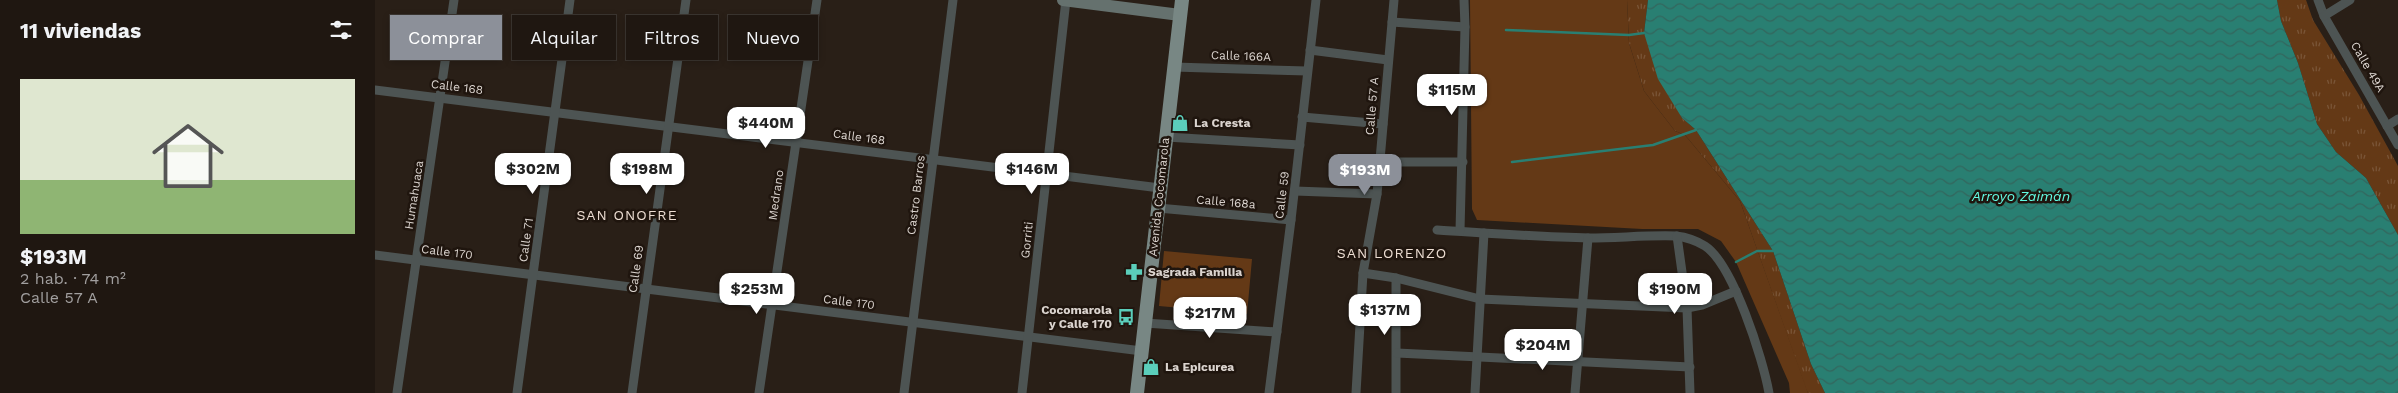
<!DOCTYPE html>
<html lang="es">
<meta charset="utf-8">
<style>
body{margin:0;font-family:"Work Sans",sans-serif;background:#27201a;color:#f1f3f6;height:100vh;display:flex;flex-direction:column;font-size:19px;white-space:nowrap}
*{box-sizing:border-box;margin:0}
p{font-size:16px;color:#a19f9f}
.icon{flex:none;width:28px;height:28px;fill:none;stroke:currentColor;stroke-width:2;stroke-linecap:round;stroke-linejoin:round}
.map{position:relative;flex:1;overflow:hidden}
.details{display:flex;flex-direction:column;background:#1f1711;width:375px}
.details>*{flex:none}
.banner{position:absolute;left:15px;top:15px;width:475px;height:45px;display:flex;gap:10px}
.price{position:absolute;translate:-50% -42px;padding:0 11px;border-radius:10px;background:#fff;color:#222;font-size:16px;line-height:32px;filter:drop-shadow(0 1px 2px #0008)}
.price::after{content:'';position:absolute;left:50%;top:30px;width:15px;height:11px;margin-left:-8px;background:inherit;clip-path:polygon(0 0,100% 0,50% 100%)}
.price.selected{background:#8c9099;color:#fff}
ul{padding:0;list-style:none}
li{display:grid;align-content:center;gap:10px;height:265px;padding:0 20px}
li+li{border-top:1px solid #3c3631}
li span{display:grid;place-items:center;height:155px;border-radius:0px;color:#555}
li>.icon{margin-inline-start:auto}
span .icon{width:90px;height:90px;fill:#fffc;stroke-width:1}
li b{font-size:21px}
h2{display:flex;justify-content:space-between;align-items:center;height:60px;padding:0 20px;font-size:21px}
.chip{padding:0 18px;border-radius:0px;background:#1f1711;box-shadow:0 2px 8px #0003,0 0 0 1px #3c3631;font-size:18px;line-height:45px}
.chip.selected{background:#8c9099;color:#fff}
main{display:flex;flex:1;min-height:0}
.map>svg:first-child{display:block}
.grass{fill:url(#grass-tufts)}
.green{fill:#643916}
.water{fill:url(#water-waves)}
.lines{fill:none;stroke-linecap:round;stroke-linejoin:round}
.stream{stroke:#297f72;stroke-width:2.5}
.minor{stroke:#4d5453;stroke-width:9}
.secondary{stroke:#65716e;stroke-width:12}
.primary{stroke:#788784;stroke-width:14}
.labels{text-anchor:middle;stroke-width:5;stroke-linejoin:round;paint-order:stroke}
.street-label{font-size:12px;fill:#dbd4cf;stroke:#1f150e}
.poi-label{font-size:12px;font-weight:bold;fill:#dbd4cf;stroke:#1f150e;text-anchor:start}
.water-label{font-size:14px;font-style:italic;fill:#63fce4;stroke:#1f150e}
.neighbourhood-label{font-size:14px;letter-spacing:1px;fill:#ecddd2;stroke:#1f150e}
</style>
<main>
<section class="details">
<h2>11 viviendas<svg class="icon" aria-label="filters" viewBox="0 0 24 24"><path d="M4 7h16M4 17h16"/><circle cx="9" cy="7" r="2"/><circle cx="15" cy="17" r="2"/></svg></h2>
<ul>
<li><span style="background:linear-gradient(#dfe7d0 65%,#8fb573 0)"><svg class="icon" aria-label="home" viewBox="0 0 24 24"><path d="M3 11l9-7 9 7M6 9v11h12V9"/></svg></span><div><b>$193M</b><p>2 hab. · 74 m²</p><p>Calle 57 A</p></div></li>
</ul>
</section>
<div class="map">
<svg width="2023" height="393" viewBox="0 0 2023 393">
<defs>
<pattern id="grass-tufts" width="24" height="20" patternUnits="userSpaceOnUse" patternTransform="scale(1.25)"><rect width="24" height="20" fill="#643916"/><path d="M3 7l-1-3M5 7V3M7 7l1-3M15 17l-1-3M17 17v-4M19 17l1-3" fill="none" stroke="#7a5537"/></pattern>
<pattern id="water-waves" width="16" height="10" patternUnits="userSpaceOnUse" patternTransform="scale(1.25)"><rect width="16" height="10" fill="#297f72"/><path d="M0 5q4-4 8 0t8 0" fill="none" stroke="#33665d"/></pattern>
</defs>
<rect width="100%" height="100%" fill="#291f17"/>
<g class="grass">
<polygon points="1252,0 1273,0 1269,33 1307,118 1321,130 1398,251 1436,364 1450,393 1433,393 1431,389 1365,201 1310,135 1300,131 1269,91 1254,43"/>
<polygon points="1902,0 1931,0 1938,20 1984,95 2023,166 2023,235 1991,178 1961,152 1942,124 1923,63 1906,21"/>
</g>
<g class="green">
<polygon points="1095,0 1252,0 1254,43 1269,91 1300,131 1310,135 1365,201 1433,393 1415,393 1414,383 1361,262 1346,241 1323,229 1267,229 1102,220 1097,209"/>
<polygon points="789,251 877,259 872,314 784,306"/>
</g>
<polygon class="water" points="1273,0 1902,0 1906,21 1923,63 1942,124 1961,152 1991,178 2023,235 2023,393 1450,393 1436,364 1398,251 1321,130 1307,118 1283,79 1269,33"/>
<g class="lines">
<g class="stream">
<polyline points="1131,30 1254,35 1269,33"/>
<polyline points="1137,162 1278,145 1321,130"/>
<polyline points="1361,262 1382,251 1398,251"/>
</g>
<g class="minor">
<polyline points="1943,0 1949,16 2023,145"/>
<polyline points="1949,16 1975,0"/>
<polyline points="1017,22 1090,27"/>
<polyline points="935,50 1013,60"/>
<polyline points="799,67 932,71"/>
<polyline points="0,90 785,188"/>
<polyline points="927,117 1008,124"/>
<polyline points="2012,126 2023,119"/>
<polyline points="791,137 925,145"/>
<polyline points="1005,162 1088,162"/>
<polyline points="920,191 1002,194"/>
<polyline points="783,208 916,220"/>
<path d="M1062 230C1112 233 1163 237 1214 238 1243 238 1272 235 1301 236 1310 237 1322 241 1330 246 1358 264 1388 359 1394 393"/>
<polyline points="1085,231 1090,27 1089,0"/>
<polyline points="1302,236 1312,308 1315,393"/>
<polyline points="0,255 767,351"/>
<polyline points="988,273 1021,278 1105,299 1312,308 1327,305 1361,291"/>
<polyline points="1021,278 1021,393"/>
<polyline points="770,323 902,332"/>
<polyline points="1022,353 1315,367"/>
<polyline points="22,393 79,0"/>
<polyline points="142,393 195,0"/>
<polyline points="257,393 311,0"/>
<polyline points="384,393 442,0"/>
<polyline points="529,393 578,0"/>
<polyline points="647,393 691,0"/>
<polyline points="894,393 916,220 941,0"/>
<polyline points="981,393 988,273 1002,194 1019,0"/>
<polyline points="1100,393 1109,233"/>
<polyline points="1200,393 1213,238"/>
</g>
<polyline class="secondary" points="688,0 805,15"/>
<polyline class="primary" points="762,393 807,0"/>
</g>
<defs>
<g id="shop-bare" transform="scale(1.35)"><path d="M-5-2.5h2.3a2.7 3.5 0 0 1 5.4 0H5L5.5 6h-11ZM-1.5-2.5h3a1.5 2.3 0 0 0-3 0Z" fill="#5bcebb" stroke="#1f150e" stroke-width="2.5" paint-order="stroke"/></g>
<g id="pharmacy-bare" transform="scale(1.35)"><path d="M-2-6h4v4h4v4h-4v4h-4v-4h-4v-4h4Z" fill="#5bcebb" stroke="#1f150e" stroke-width="2.5" paint-order="stroke"/></g>
<g id="bus-bare" transform="scale(1.35)"><path d="M-5-6H5V4H4V6H2V4H-2V6H-4V4H-5ZM-3.5-4V0h7V-4ZM-3.5 1.2v1.5H-2V1.2ZM2 1.2v1.5H3.5V1.2Z" fill="#5bcebb" stroke="#1f150e" stroke-width="2.5" paint-order="stroke"/></g>
</defs>
<g fill-rule="evenodd">
<use href="#shop-bare" x="805" y="123"/>
<use href="#pharmacy-bare" x="759" y="272"/>
<use href="#bus-bare" x="751" y="317"/>
<use href="#shop-bare" x="776" y="367"/>
</g>
<g class="labels">
<g class="street-label">
<text transform="translate(866 56) rotate(2)" y="4">Calle 166A</text>
<text transform="translate(1993 67) rotate(60)" y="4">Calle 49A</text>
<text transform="translate(82 87) rotate(7)" y="4">Calle 168</text>
<text transform="translate(997 106) rotate(-85)" y="4">Calle 57 A</text>
<text transform="translate(484 137) rotate(8)" y="4">Calle 168</text>
<text transform="translate(39 195) rotate(-81)" y="4">Humahuaca</text>
<text transform="translate(401 195) rotate(-82)" y="4">Medrano</text>
<text transform="translate(541 195) rotate(-83)" y="4">Castro Barros</text>
<text transform="translate(907 195) rotate(-83)" y="4">Calle 59</text>
<text transform="translate(784 197) rotate(-84)" y="4">Avenida Cocomarola</text>
<text transform="translate(851 202) rotate(5)" y="4">Calle 168a</text>
<text transform="translate(151 240) rotate(-82)" y="4">Calle 71</text>
<text transform="translate(652 240) rotate(-84)" y="4">Gorriti</text>
<text transform="translate(72 252) rotate(7)" y="4">Calle 170</text>
<text transform="translate(261 269) rotate(-82)" y="4">Calle 69</text>
<text transform="translate(474 302) rotate(7)" y="4">Calle 170</text>
</g>
<g class="poi-label">
<text x="819" y="127">La Cresta</text>
<text x="773" y="276">Sagrada Familia</text>
<text x="737" y="314" text-anchor="end">Cocomarola<tspan x="737" dy="14">y Calle 170</tspan></text>
<text x="790" y="371">La Epicurea</text>
</g>
<g class="water-label">
<text x="1646" y="201">Arroyo Zaimán</text>
</g>
<g class="neighbourhood-label">
<text x="252" y="220">SAN ONOFRE</text>
<text x="1017" y="258">SAN LORENZO</text>
</g>
</g>
</svg>
<b class="price" style="left:1077px;top:116px">$115M</b>
<b class="price" style="left:391px;top:149px">$440M</b>
<b class="price" style="left:158px;top:195px">$302M</b>
<b class="price" style="left:272px;top:195px">$198M</b>
<b class="price" style="left:657px;top:195px">$146M</b>
<b class="price selected" style="left:990px;top:196px">$193M</b>
<b class="price" style="left:382px;top:315px">$253M</b>
<b class="price" style="left:1300px;top:315px">$190M</b>
<b class="price" style="left:1010px;top:336px">$137M</b>
<b class="price" style="left:835px;top:339px">$217M</b>
<b class="price" style="left:1168px;top:371px">$204M</b>
<div class="banner">
<a class="chip selected">Comprar</a>
<a class="chip">Alquilar</a>
<a class="chip">Filtros</a>
<a class="chip">Nuevo</a>
</div>
</div>
</main>
